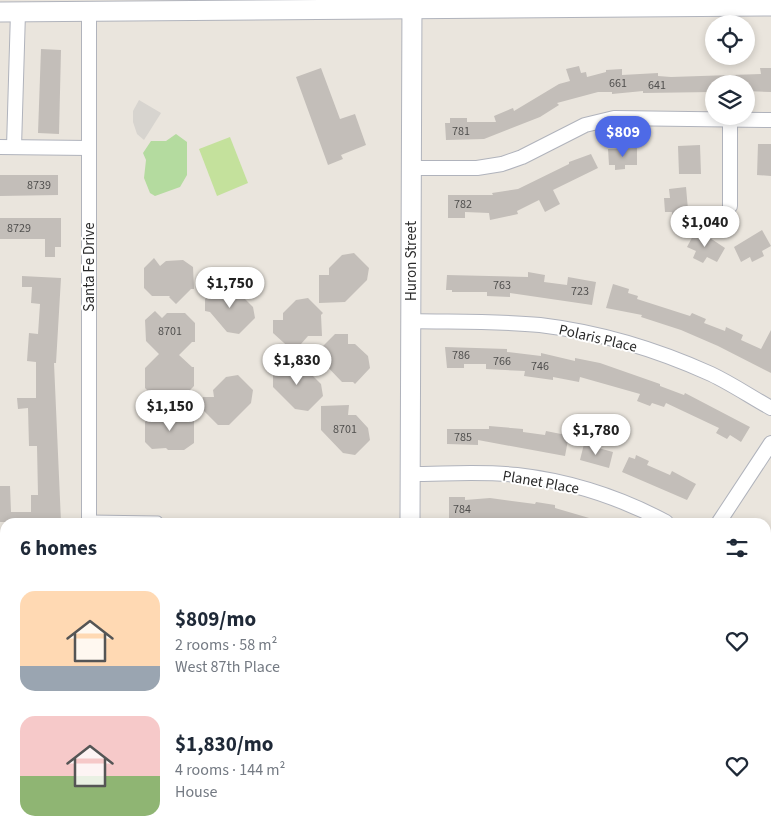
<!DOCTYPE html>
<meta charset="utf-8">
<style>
body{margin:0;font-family:"Source Sans 3",sans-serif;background:#f6f6f7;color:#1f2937;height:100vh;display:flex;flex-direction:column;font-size:19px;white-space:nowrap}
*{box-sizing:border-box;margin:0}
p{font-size:16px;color:#747a83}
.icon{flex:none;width:28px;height:28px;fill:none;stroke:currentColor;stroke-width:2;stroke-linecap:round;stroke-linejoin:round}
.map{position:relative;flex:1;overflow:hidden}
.drawer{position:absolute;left:0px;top:518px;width:771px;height:321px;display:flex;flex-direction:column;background:#fff;border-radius:15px 15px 0 0;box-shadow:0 2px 8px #0003}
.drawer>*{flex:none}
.fabs{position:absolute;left:705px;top:15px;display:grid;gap:10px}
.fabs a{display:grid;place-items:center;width:50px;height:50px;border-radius:50%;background:#fff;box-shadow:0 2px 8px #0003;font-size:25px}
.price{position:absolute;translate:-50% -42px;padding:0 11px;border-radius:18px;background:#fff;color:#222;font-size:16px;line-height:32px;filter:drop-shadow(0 1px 2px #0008)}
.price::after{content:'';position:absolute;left:50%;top:30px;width:15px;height:11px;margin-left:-8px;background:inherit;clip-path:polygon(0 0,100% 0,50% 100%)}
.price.on{background:#4e6ae6;color:#fff}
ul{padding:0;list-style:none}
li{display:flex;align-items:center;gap:15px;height:125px;padding:0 20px}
li span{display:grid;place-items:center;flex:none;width:140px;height:100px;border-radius:15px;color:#555}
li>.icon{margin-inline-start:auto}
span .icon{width:60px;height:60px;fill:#fffc;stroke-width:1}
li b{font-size:21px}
h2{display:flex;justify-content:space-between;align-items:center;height:60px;padding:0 20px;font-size:21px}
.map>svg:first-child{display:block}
.park{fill:#b4db9f}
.pitch{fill:#c4e19c}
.plaza{fill:#d7d4cf}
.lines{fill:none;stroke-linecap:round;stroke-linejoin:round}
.stream{stroke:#7bc6e1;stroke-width:4}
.building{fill:#c3beb9}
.service-casing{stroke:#b0b3bc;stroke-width:9}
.minor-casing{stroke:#b0b3bc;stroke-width:16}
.secondary-casing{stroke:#b0b3bc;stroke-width:21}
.service{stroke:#fff;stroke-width:7}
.minor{stroke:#fff;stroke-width:14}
.secondary{stroke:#fff;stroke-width:19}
.labels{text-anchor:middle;stroke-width:4;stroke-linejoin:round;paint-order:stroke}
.number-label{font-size:12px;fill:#504f4e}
.street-label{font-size:15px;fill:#2a2a2a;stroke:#fff}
</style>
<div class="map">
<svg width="771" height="838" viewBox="0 0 771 838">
<rect width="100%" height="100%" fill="#eae5dd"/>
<polygon class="park" points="176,134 187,142 187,175 180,187 155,196 150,193 144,178 146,160 143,153 151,141 166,141"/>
<polygon class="pitch" points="230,137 248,183 217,196 199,149"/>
<polygon class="plaza" points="139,100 161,113 144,140 137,134 133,122 133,111"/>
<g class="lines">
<g class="stream">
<polyline points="0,751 5,753"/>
<polyline points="187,834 196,838"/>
</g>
</g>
<g class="building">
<polygon points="41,49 61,50 59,134 38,133"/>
<polygon points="579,66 581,73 586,72 587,77 606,72 606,70 622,69 622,75 658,73 658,76 671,77 761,74 760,68 771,68 771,92 746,91 746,84 712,84 712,92 643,93 643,91 612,94 612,92 598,92 557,103 559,105 540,117 484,139 446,140 445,123 450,123 450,118 467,118 467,122 496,122 494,116 513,108 514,111 559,84 570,81 566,69"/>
<polygon points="321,68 340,119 355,114 366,145 341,155 343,159 328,165 296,77"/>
<polygon points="758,144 771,144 771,176 757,175"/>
<polygon points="700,145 701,174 679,174 678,146"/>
<polygon points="637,148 637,165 625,165 625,169 615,170 615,165 609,165 608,149"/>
<polygon points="591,154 598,168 553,190 560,204 545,212 539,200 517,211 518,214 490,220 489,213 465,212 465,218 448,218 448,195 493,195 492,193 518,189 569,164 569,162"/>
<polygon points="0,175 58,175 58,195 0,196"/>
<polygon points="686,187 689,221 673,223 672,212 665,212 664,198 670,198 669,189"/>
<polygon points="0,218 61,218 61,247 55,247 55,257 45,257 45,239 0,239"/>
<polygon points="762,230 771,246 762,251 764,256 752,262 750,257 741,262 734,247"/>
<polygon points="695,232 703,236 704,234 725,248 717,262 707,257 703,263 693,258 696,251 687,247"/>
<polygon points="354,253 369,268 367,280 345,302 319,303 319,275 329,275 329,268 342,255"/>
<polygon points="154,258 160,266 166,261 183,260 193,267 194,289 191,289 176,304 169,297 170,296 152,296 144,288 144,268"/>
<polygon points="528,272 545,275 544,282 567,285 568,277 596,282 592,305 510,293 510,297 487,296 487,292 452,292 452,290 446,290 447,275 528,277"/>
<polygon points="22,276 61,278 56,363 54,363 61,522 0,522 0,486 10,486 11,512 31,512 31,495 38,495 37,446 29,446 28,408 18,409 17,398 36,398 36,362 27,361 29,333 38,334 40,304 31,303 32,287 22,287"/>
<polygon points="220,284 233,284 232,294 240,294 253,307 255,318 239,334 227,332 210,312 205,311 205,299"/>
<polygon points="613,284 629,289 628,293 638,296 637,299 690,316 692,313 706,319 704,323 725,331 726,327 743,335 741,340 761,349 771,330 771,373 718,346 681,330 641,317 642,315 606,308"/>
<polygon points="308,298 323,313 321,315 322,336 308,336 294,352 273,333 273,320 283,320 283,313 296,300"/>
<polygon points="155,311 162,318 167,313 185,313 195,323 195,342 192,342 179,355 192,367 194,367 194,386 184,396 153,396 145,388 145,368 159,354 146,341 145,320"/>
<polygon points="335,334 348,334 348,344 355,344 368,356 370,368 355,384 353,382 342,382 320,359 320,349"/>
<polygon points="445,347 507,349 507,352 541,356 541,353 575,361 575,358 600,363 660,384 660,386 684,395 685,393 750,427 741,442 730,435 727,439 716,433 719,428 666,403 664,407 652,403 650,406 637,401 640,394 580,377 579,382 553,377 553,380 524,376 525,371 486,369 486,364 464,364 464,368 447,368"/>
<polygon points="293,356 301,363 301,371 308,371 321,384 323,396 308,411 295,409 273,387 273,376"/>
<polygon points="238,375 253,390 251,403 229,425 218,425 203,410 203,397 214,397 213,390 226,377"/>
<polygon points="349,405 348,415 356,415 368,428 370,440 355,455 343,453 321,430 321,406"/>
<polygon points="154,412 161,419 166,414 184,414 194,421 194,443 184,450 168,450 166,448 152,449 145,442 145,422"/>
<polygon points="489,426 523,429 523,432 545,435 546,431 566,435 565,439 568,440 565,456 478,440 478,445 447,444 447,429 489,429"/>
<polygon points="584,444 613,452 609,468 580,460"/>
<polygon points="636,455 649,461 647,465 670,475 672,471 696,484 687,500 622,472 629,457 635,459"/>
<polygon points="449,497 465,497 465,500 490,498 535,504 536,502 555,505 555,508 596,520 596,522 538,522 520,518 519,522 498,520 498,522 487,522 487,518 465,518 465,522 449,522"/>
</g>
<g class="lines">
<g class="service-casing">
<g id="service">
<polyline points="89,519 158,520 160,522"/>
<polyline points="0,654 5,654"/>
</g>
</g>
<g class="minor-casing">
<g id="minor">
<polyline points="0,147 89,148"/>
<polyline points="14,147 18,12"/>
<polyline points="411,168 477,168 502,164 522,157 585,125 614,118 771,120"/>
<polyline points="730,206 730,120"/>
<path d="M411 321C454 322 497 321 540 325 598 332 658 350 711 374 732 384 751 397 771 408"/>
<path d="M410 474C446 474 482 471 517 475 569 481 621 498 666 522"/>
<polyline points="89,522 89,12"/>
<polyline points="719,522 771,443"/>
<polyline points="766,595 771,600"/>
<polyline points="0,627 5,627"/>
<polyline points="578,834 582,838"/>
<polyline points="720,838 720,834"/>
</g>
</g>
<g class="secondary-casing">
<g id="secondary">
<polyline points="0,12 771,6"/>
<polyline points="410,522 412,0"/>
<polyline points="410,838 410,834"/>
</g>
</g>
<use href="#service" class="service"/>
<use href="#minor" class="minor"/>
<use href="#secondary" class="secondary"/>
</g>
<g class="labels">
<g class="number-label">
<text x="618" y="87">661</text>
<text x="657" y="89">641</text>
<text x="461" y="135">781</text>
<text x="39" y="189">8739</text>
<text x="463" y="208">782</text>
<text x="19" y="232">8729</text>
<text x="502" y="289">763</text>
<text x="580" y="295">723</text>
<text x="170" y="335">8701</text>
<text x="461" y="359">786</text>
<text x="502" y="365">766</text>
<text x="540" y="370">746</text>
<text x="345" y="433">8701</text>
<text x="463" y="441">785</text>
<text x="462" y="513">784</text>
</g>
<g class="street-label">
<text transform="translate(411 261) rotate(-90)" y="5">Huron Street</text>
<text transform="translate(89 267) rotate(-90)" y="5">Santa Fe Drive</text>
<text transform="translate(598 338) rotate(13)" y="5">Polaris Place</text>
<text transform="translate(541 482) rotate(10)" y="5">Planet Place</text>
</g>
</g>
</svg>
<div class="fabs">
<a><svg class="icon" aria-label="locate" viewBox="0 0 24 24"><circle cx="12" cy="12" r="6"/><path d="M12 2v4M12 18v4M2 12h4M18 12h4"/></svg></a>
<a><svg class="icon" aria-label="layers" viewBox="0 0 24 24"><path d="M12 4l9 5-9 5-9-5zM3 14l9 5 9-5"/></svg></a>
</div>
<b class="price on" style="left:623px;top:158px">$809</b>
<b class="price" style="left:705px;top:248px">$1,040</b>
<b class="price" style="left:230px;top:309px">$1,750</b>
<b class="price" style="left:297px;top:386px">$1,830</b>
<b class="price" style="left:170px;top:432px">$1,150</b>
<b class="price" style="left:596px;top:456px">$1,780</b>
<section class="drawer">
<h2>6 homes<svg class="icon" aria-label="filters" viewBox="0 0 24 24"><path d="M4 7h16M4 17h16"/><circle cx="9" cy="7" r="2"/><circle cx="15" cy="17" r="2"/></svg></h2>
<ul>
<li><span style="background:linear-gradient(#ffd9b3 75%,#9aa5b1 0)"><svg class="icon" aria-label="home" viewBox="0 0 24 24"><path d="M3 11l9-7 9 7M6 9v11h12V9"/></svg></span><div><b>$809/mo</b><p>2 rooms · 58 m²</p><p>West 87th Place</p></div><svg class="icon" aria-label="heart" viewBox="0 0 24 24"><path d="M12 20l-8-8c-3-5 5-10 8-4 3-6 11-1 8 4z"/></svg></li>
<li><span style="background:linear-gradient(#f6c9c9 60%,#8fb573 0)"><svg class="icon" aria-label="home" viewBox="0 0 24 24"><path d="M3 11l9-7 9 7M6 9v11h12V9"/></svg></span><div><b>$1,830/mo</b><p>4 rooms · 144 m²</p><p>House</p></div><svg class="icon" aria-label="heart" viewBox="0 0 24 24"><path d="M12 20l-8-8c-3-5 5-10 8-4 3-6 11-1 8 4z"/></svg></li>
</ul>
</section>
</div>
